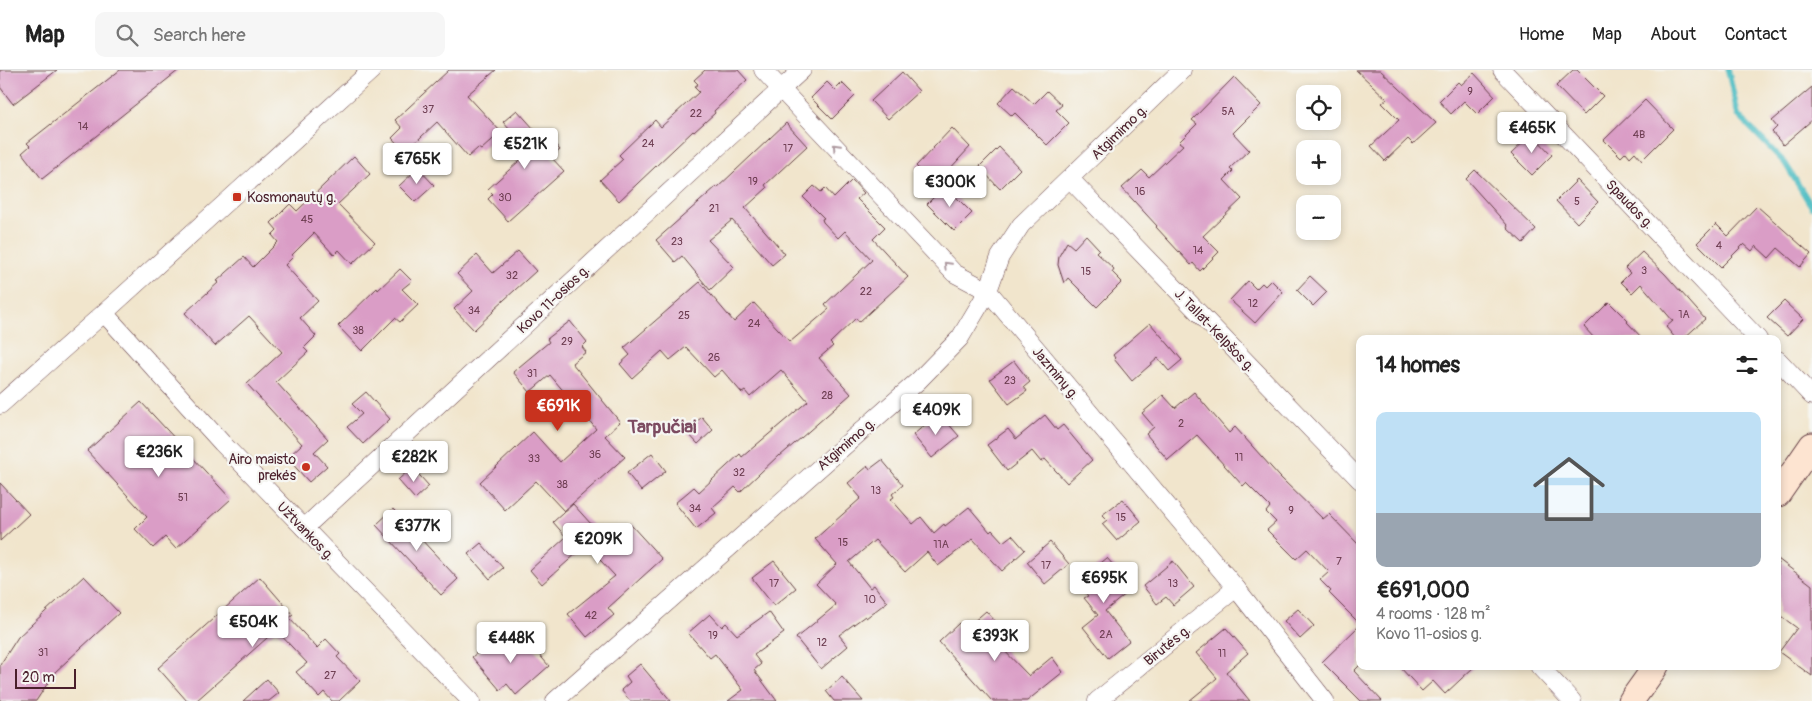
<!DOCTYPE html>
<meta charset="utf-8">
<style>
body{margin:0;font-family:Pangolin,sans-serif;background:#f6f6f6;color:#222;height:100vh;display:flex;flex-direction:column;font-size:19px;white-space:nowrap}
*{box-sizing:border-box;margin:0}
p{font-size:16px;color:#767676}
.icon{flex:none;width:28px;height:28px;fill:none;stroke:currentColor;stroke-width:2;stroke-linecap:round;stroke-linejoin:round}
.map{position:relative;flex:1;overflow:hidden}
.panel{position:absolute;left:1356px;top:265px;width:425px;height:335px;display:flex;flex-direction:column;background:#fff;border-radius:10px;box-shadow:0 2px 8px #0003}
.panel>*{flex:none}
.buttons{position:absolute;left:1296px;top:15px;display:grid;gap:10px}
.buttons a{display:grid;place-items:center;width:45px;height:45px;border-radius:10px;background:#fff;box-shadow:0 2px 8px #0003;font-size:25px}
.scale{position:absolute;left:15px;bottom:12px;width:61px;box-sizing:border-box;padding-left:5px;border:2px solid #4a1f2b;border-top:0;font-size:14px;line-height:18px;white-space:nowrap;color:#4a1f2b;-webkit-text-stroke:4px #f6f6f2;paint-order:stroke}
.price{position:absolute;translate:-50% -42px;padding:0 11px;border-radius:5px;background:#fff;color:#222;font-size:16px;line-height:32px;filter:drop-shadow(0 1px 2px #0008)}
.price::after{content:'';position:absolute;left:50%;top:30px;width:15px;height:11px;margin-left:-8px;background:inherit;clip-path:polygon(0 0,100% 0,50% 100%)}
.price.active{background:#c8321e;color:#fff}
ul{padding:0;list-style:none}
li{display:grid;align-content:center;gap:10px;height:265px;padding:0 20px}
li span{display:grid;place-items:center;height:155px;border-radius:10px;color:#555}
li>.icon{margin-inline-start:auto}
span .icon{width:90px;height:90px;fill:#fffc;stroke-width:1}
li b{font-size:21px}
h2{display:flex;justify-content:space-between;align-items:center;height:60px;padding:0 20px;font-size:21px}
header{display:flex;align-items:center;gap:30px;box-sizing:border-box;height:70px;padding:0 25px;background:#fff;border-bottom:1px solid #e0e0e0}
header strong{font-size:24px}
nav{display:flex;gap:28px;margin-inline-start:auto;font-size:18px}
.search{width:350px;height:45px;background:#f6f6f6;display:flex;align-items:center;gap:12px;box-sizing:border-box;padding:0 18px;border-radius:10px;color:#767676;font-size:19px}
.map>svg:first-child{display:block}
.lines{fill:none;stroke-linecap:round;stroke-linejoin:round}
.stream{stroke:#4ebdc3;stroke-width:6}
.building{fill:#da9dc6}
.minor-casing{stroke:#633d43;stroke-width:19}
.secondary-casing{stroke:#633d43;stroke-width:27}
.minor{stroke:#fff;stroke-width:18}
.secondary{stroke:#fde4d1;stroke-width:25}
.oneway{stroke:#ae9aa0}
.poi-dot{fill:#c8321e;stroke:#f6f6f2;stroke-width:2}
.labels{text-anchor:middle;stroke-width:4.5;stroke-linejoin:round;paint-order:stroke}
.number-label{font-size:11px;fill:#6e3e52}
.street-label{font-size:14px;fill:#4a1f2b;stroke:#f6f6f2}
.poi-label{font-size:14px;fill:#4a1f2b;stroke:#f6f6f2;text-anchor:start}
.district-label{font-size:19px;font-weight:bold;fill:#7c4b61;stroke:#f6f6f2}
</style>
<header>
<strong>Map</strong>
<div class="search"><svg class="icon" aria-label="search" viewBox="0 0 24 24"><circle cx="10" cy="10" r="6"/><path d="M15 15l6 6"/></svg>Search here</div>
<nav><a>Home</a><a>Map</a><a>About</a><a>Contact</a></nav>
</header>
<div class="map">
<svg width="1812" height="631" viewBox="0 0 1812 631">
<rect width="100%" height="100%" fill="#f6f6f2"/>
<filter id="ink" filterUnits="userSpaceOnUse"><feTurbulence type="fractalNoise" baseFrequency=".02" numOctaves="2"/><feDisplacementMap in="SourceGraphic" scale="10" xChannelSelector="R" yChannelSelector="G"/><feConvolveMatrix kernelMatrix="1 2 1 2 8 2 1 2 1" color-interpolation-filters="sRGB"/></filter>
<filter id="wash" filterUnits="userSpaceOnUse"><feTurbulence type="fractalNoise" baseFrequency=".0096" numOctaves="4" result="noise"/><feDisplacementMap in="SourceGraphic" scale="20" xChannelSelector="R" yChannelSelector="G"/><feGaussianBlur stdDeviation="1.12" result="paint"/><feColorMatrix in="noise" values="0 0 0 0 0 0 0 0 0 0 0 0 0 0 0 0 0 1.4 0 .05"/><feComposite in="paint" operator="in"/></filter>
<g filter="url(#wash)">
<rect width="100%" height="100%" fill="#f1e5cc"/>
<g class="lines">
<polyline class="stream" points="1728,0 1738,45 1785,93 1812,137"/>
</g>
<g id="blocks">
<g class="building">
<polygon points="0,0 57,0 13,34 0,17"/>
<polygon points="120,0 179,0 42,109 22,83 30,76 27,73"/>
<polygon points="449,0 496,0 467,25 501,62 481,80 478,78 468,87 437,52 405,82 392,68 402,58 395,50"/>
<polygon points="705,0 738,0 747,10 714,41 715,43 694,62 693,61 619,131 600,110 623,89 619,85 655,50 661,57 699,22 694,17 698,14 694,10"/>
<polygon points="1356,0 1380,0 1436,53 1413,74 1408,69 1385,91 1371,76 1399,50 1382,33 1387,29"/>
<polygon points="1573,0 1577,0 1603,26 1584,45 1556,16"/>
<polygon points="902,2 919,21 888,49 871,31"/>
<polygon points="1474,3 1495,26 1477,44 1464,31 1451,44 1439,31 1458,12 1461,15"/>
<polygon points="1234,7 1261,35 1233,63 1249,80 1230,98 1233,101 1224,110 1242,129 1203,166 1219,182 1200,201 1193,193 1191,195 1156,157 1157,156 1122,118 1142,100 1149,107 1183,75 1179,72 1197,54 1192,50"/>
<polygon points="827,12 835,20 842,13 855,26 832,49 811,28"/>
<polygon points="1014,16 1034,34 1047,21 1062,35 1056,40 1069,53 1047,75 1015,43 1012,46 998,33"/>
<polygon points="1812,17 1812,50 1783,75 1772,62 1777,57 1772,51"/>
<polygon points="1645,30 1673,59 1642,90 1635,82 1630,87 1626,82 1621,87 1604,70"/>
<polygon points="517,40 543,69 547,65 560,80 551,87 564,101 508,151 488,129 493,124 488,119 529,82 503,52"/>
<polygon points="786,53 807,76 765,115 767,118 745,138 785,184 772,195 732,150 708,170 734,197 710,220 682,186 675,192 656,170 716,117 717,118"/>
<polygon points="952,58 970,77 935,115 916,96"/>
<polygon points="1532,64 1552,85 1532,105 1511,84"/>
<polygon points="999,77 1020,99 1000,119 979,97"/>
<polygon points="354,86 370,104 338,134 375,172 352,194 339,180 334,185 314,163 292,185 293,187 285,195 318,231 300,248 316,266 304,278 308,282 276,312 328,369 314,382 327,396 309,412 287,388 302,374 247,314 282,282 249,246 215,276 185,243 219,212 217,211 244,187 253,197 278,172 272,165 277,160 271,153 290,134 297,141"/>
<polygon points="418,98 434,115 415,132 399,116"/>
<polygon points="1475,100 1536,159 1523,173 1507,158 1508,156 1466,109"/>
<polygon points="852,110 864,123 857,129 885,157 873,169 908,207 859,252 856,248 830,273 833,276 819,288 851,324 801,368 780,386 779,385 740,422 735,417 712,438 716,443 696,459 675,433 694,417 699,422 740,384 742,387 808,331 781,300 750,327 745,321 742,323 722,300 714,307 686,277 670,290 662,281 632,308 620,294 630,285 624,278 700,212 734,252 754,233 790,272 829,239 825,234 872,190 845,161 838,168 823,152 822,149 824,148 803,127 814,116 821,122 825,118 834,128"/>
<polygon points="1577,110 1598,132 1577,153 1556,131"/>
<polygon points="945,116 972,143 954,161 927,134"/>
<polygon points="1757,136 1811,184 1800,197 1778,178 1769,188 1756,176 1752,181 1744,174 1721,197 1697,173 1716,154 1728,166"/>
<polygon points="1086,165 1099,179 1096,182 1114,199 1112,202 1122,212 1097,237 1068,208 1064,213 1058,195 1059,186 1067,172 1074,178"/>
<polygon points="518,181 536,201 494,239 495,240 474,260 454,239 473,221 457,204 477,185 493,203"/>
<polygon points="1642,182 1665,204 1705,249 1683,269 1676,269 1666,257 1673,251 1641,214 1632,223 1621,212 1630,203 1625,198"/>
<polygon points="400,199 412,211 402,219 418,235 400,252 395,248 362,281 338,256 377,218 378,220"/>
<polygon points="1310,206 1327,222 1313,236 1297,220"/>
<polygon points="1271,210 1283,222 1255,253 1230,230 1248,211 1256,219 1262,213 1265,216"/>
<polygon points="1784,231 1803,249 1787,266 1767,248"/>
<polygon points="1609,232 1628,251 1627,252 1643,269 1595,269 1584,257"/>
<polygon points="570,251 587,272 582,277 586,282 572,293 620,352 605,366 625,387 564,441 536,411 505,440 480,412 533,362 560,392 596,359 572,329 571,330 550,305 530,322 513,302 549,272 547,269"/>
<polygon points="1150,253 1182,290 1169,301 1158,288 1132,311 1114,289 1115,288 1113,285"/>
<polygon points="1014,291 1030,312 1024,317 1027,321 1009,334 990,309"/>
<polygon points="366,322 390,349 363,374 347,357 362,344 352,334"/>
<polygon points="1194,322 1229,363 1235,357 1280,407 1323,449 1329,444 1360,476 1360,554 1329,523 1331,521 1320,510 1329,502 1307,479 1296,489 1267,460 1276,452 1266,442 1270,437 1246,413 1243,416 1197,365 1168,390 1146,364 1154,357 1142,343 1163,325 1175,338"/>
<polygon points="141,332 231,429 176,479 165,467 153,478 135,459 147,447 87,381"/>
<polygon points="939,343 959,366 932,388 913,365"/>
<polygon points="1045,345 1057,360 1063,355 1092,390 1067,413 1045,389 1041,392 1032,381 1007,401 987,375 1008,359 1016,369"/>
<polygon points="702,347 713,360 698,374 686,361"/>
<polygon points="652,383 666,401 641,421 627,403"/>
<polygon points="882,390 903,415 892,424 894,427 891,429 913,454 921,447 934,463 944,454 945,456 969,437 990,462 992,460 1003,472 1012,465 1025,480 1002,501 973,469 938,496 927,482 905,502 875,470 849,492 870,518 874,515 887,532 866,548 865,546 839,565 848,576 821,599 796,568 836,535 816,514 837,494 815,469 861,428 848,413 868,396 870,399"/>
<polygon points="412,397 429,416 415,429 398,410"/>
<polygon points="0,413 29,444 0,471"/>
<polygon points="1123,429 1141,451 1117,471 1102,454 1107,450 1102,445"/>
<polygon points="573,434 610,475 631,455 662,489 608,538 614,545 587,567 568,544 615,506 586,475 542,514 530,500 566,467 553,452"/>
<polygon points="393,439 458,509 441,525 376,455"/>
<polygon points="1050,472 1069,494 1045,514 1027,492"/>
<polygon points="481,473 503,498 490,509 468,484"/>
<polygon points="1107,488 1133,518 1105,541 1129,571 1108,588 1083,557 1098,545 1084,528 1088,526 1074,508 1088,497 1091,501"/>
<polygon points="1778,489 1812,515 1812,606 1779,582 1797,558 1778,544"/>
<polygon points="774,491 796,518 774,536 752,508"/>
<polygon points="1173,491 1194,517 1173,535 1166,527 1157,534 1143,516"/>
<polygon points="84,506 119,543 55,602 36,631 0,631 0,595 18,567"/>
<polygon points="260,507 293,545 289,548 317,578 326,569 340,584 337,587 360,611 339,631 332,631 324,622 319,627 296,602 307,593 276,560 196,631 187,631 158,598"/>
<polygon points="1298,539 1314,556 1300,569 1284,551"/>
<polygon points="986,541 1004,561 994,570 1029,606 1052,587 1063,602 1027,631 992,631 939,572 959,553 965,559"/>
<polygon points="769,542 784,563 754,585 761,594 754,600 777,631 728,631 743,620 715,584 710,588 688,563 710,544 722,557 726,553 737,565"/>
<polygon points="1360,555 1360,595 1354,601 1382,631 1361,631 1322,592"/>
<polygon points="1226,558 1248,583 1226,602 1250,631 1189,631 1217,608 1196,583"/>
<polygon points="524,567 549,596 516,625 507,614 500,620 472,587 495,568 507,582"/>
<polygon points="640,594 671,631 630,631 621,620 630,612 626,606"/>
<polygon points="1399,596 1475,596 1445,624 1433,611 1422,621"/>
<polygon points="842,607 863,631 834,631 826,621"/>
<polygon points="267,609 279,623 269,631 243,631"/>
</g>
</g>
</g>
<g filter="url(#ink)">
<use href="#blocks" fill-opacity="0" stroke="#633d43" stroke-width="1"/>
<g class="lines">
<g class="minor-casing">
<g id="minor">
<polyline points="763,0 954,203 988,221 1236,518 1325,631"/>
<polyline points="1502,0 1758,269"/>
<polyline points="1070,109 1360,410"/>
<polyline points="104,243 222,373 471,631"/>
<polyline points="1778,290 1812,326"/>
<polyline points="0,335 104,243 372,0"/>
<polyline points="304,458 802,0"/>
<polyline points="1539,596 1572,631"/>
<polyline points="555,631 918,311 960,268 988,221 1000,187 1021,155 1182,0"/>
<polyline points="1097,631 1236,518"/>
</g>
</g>
<g class="secondary-casing">
<g id="secondary">
<polyline points="1778,424 1812,375"/>
<polyline points="1631,631 1656,596"/>
</g>
</g>
<use href="#minor" class="minor"/>
<use href="#secondary" class="secondary"/>
</g>
<defs><path id="oneway-chevron" d="M-2-3.5L2.5 0L-2 3.5" fill="none" stroke-width="1.6" stroke-linecap="round" stroke-linejoin="round" transform="scale(1.25)"/></defs>
<g class="oneway">
<use href="#oneway-chevron" transform="translate(836 77) rotate(-133)"/>
<use href="#oneway-chevron" transform="translate(947 195) rotate(-133)"/>
</g>
</g>
<g class="poi-dot">
<rect x="232" y="122" width="10" height="10" rx="2.5"/>
<circle cx="306" cy="397" r="5"/>
</g>
<g class="labels">
<g class="number-label">
<text x="1470" y="25">9</text>
<text x="428" y="43">37</text>
<text x="1228" y="45">5A</text>
<text x="696" y="47">22</text>
<text x="83" y="60">14</text>
<text x="1639" y="68">4B</text>
<text x="648" y="77">24</text>
<text x="788" y="82">17</text>
<text x="753" y="115">19</text>
<text x="1140" y="125">16</text>
<text x="505" y="131">30</text>
<text x="1577" y="135">5</text>
<text x="714" y="142">21</text>
<text x="307" y="153">45</text>
<text x="677" y="175">23</text>
<text x="1719" y="179">4</text>
<text x="1198" y="184">14</text>
<text x="1644" y="204">3</text>
<text x="1086" y="205">15</text>
<text x="512" y="209">32</text>
<text x="866" y="225">22</text>
<text x="1253" y="237">12</text>
<text x="474" y="244">34</text>
<text x="1684" y="248">1A</text>
<text x="684" y="249">25</text>
<text x="754" y="257">24</text>
<text x="358" y="264">38</text>
<text x="567" y="275">29</text>
<text x="714" y="291">26</text>
<text x="532" y="307">31</text>
<text x="1010" y="314">23</text>
<text x="827" y="329">28</text>
<text x="1181" y="357">2</text>
<text x="595" y="388">36</text>
<text x="1239" y="391">11</text>
<text x="534" y="392">33</text>
<text x="739" y="406">32</text>
<text x="562" y="418">38</text>
<text x="876" y="424">13</text>
<text x="183" y="431">51</text>
<text x="695" y="442">34</text>
<text x="1291" y="444">9</text>
<text x="1121" y="451">15</text>
<text x="843" y="476">15</text>
<text x="941" y="478">11A</text>
<text x="1339" y="495">7</text>
<text x="1046" y="499">17</text>
<text x="774" y="517">17</text>
<text x="1173" y="517">13</text>
<text x="870" y="533">10</text>
<text x="591" y="549">42</text>
<text x="1106" y="568">2A</text>
<text x="713" y="569">19</text>
<text x="822" y="576">12</text>
<text x="43" y="586">31</text>
<text x="1222" y="587">11</text>
<text x="330" y="609">27</text>
</g>
<g class="street-label">
<text transform="translate(1119 62) rotate(-44)" y="5">Atgimimo g.</text>
<text transform="translate(1630 134) rotate(46)" y="5">Spaudos g.</text>
<text transform="translate(553 229) rotate(-43)" y="5">Kovo 11-osios g.</text>
<text transform="translate(1215 260) rotate(46)" y="5">J. Tallat-Kelpšos g.</text>
<text transform="translate(1056 303) rotate(50)" y="5">Jazminų g.</text>
<text transform="translate(846 374) rotate(-41)" y="5">Atgimimo g.</text>
<text transform="translate(306 461) rotate(46)" y="5">Užtvankos g.</text>
<text transform="translate(1167 575) rotate(-39)" y="5">Birutės g.</text>
</g>
<g class="poi-label">
<text x="247" y="132">Kosmonautų g.</text>
<text x="296" y="394" text-anchor="end">Airo maisto<tspan x="296" dy="16">prekės</tspan></text>
</g>
<g class="district-label">
<text x="662" y="363">Tarpučiai</text>
</g>
</g>
</svg>
<div class="buttons">
<a><svg class="icon" aria-label="locate" viewBox="0 0 24 24"><circle cx="12" cy="12" r="6"/><path d="M12 2v4M12 18v4M2 12h4M18 12h4"/></svg></a>
<a>+</a>
<a>−</a>
</div>
<div class="scale">20 m</div>
<b class="price" style="left:1532px;top:84px">€465K</b>
<b class="price" style="left:525px;top:100px">€521K</b>
<b class="price" style="left:417px;top:115px">€765K</b>
<b class="price" style="left:950px;top:138px">€300K</b>
<b class="price active" style="left:558px;top:362px">€691K</b>
<b class="price" style="left:936px;top:366px">€409K</b>
<b class="price" style="left:159px;top:408px">€236K</b>
<b class="price" style="left:414px;top:413px">€282K</b>
<b class="price" style="left:417px;top:482px">€377K</b>
<b class="price" style="left:598px;top:495px">€209K</b>
<b class="price" style="left:1104px;top:534px">€695K</b>
<b class="price" style="left:253px;top:578px">€504K</b>
<b class="price" style="left:995px;top:592px">€393K</b>
<b class="price" style="left:511px;top:594px">€448K</b>
<section class="panel">
<h2>14 homes<svg class="icon" aria-label="filters" viewBox="0 0 24 24"><path d="M4 7h16M4 17h16"/><circle cx="9" cy="7" r="2"/><circle cx="15" cy="17" r="2"/></svg></h2>
<ul>
<li><span style="background:linear-gradient(#bfe0f5 65%,#9aa5b1 0)"><svg class="icon" aria-label="home" viewBox="0 0 24 24"><path d="M3 11l9-7 9 7M6 9v11h12V9"/></svg></span><div><b>€691,000</b><p>4 rooms · 128 m²</p><p>Kovo 11-osios g.</p></div></li>
</ul>
</section>
</div>
